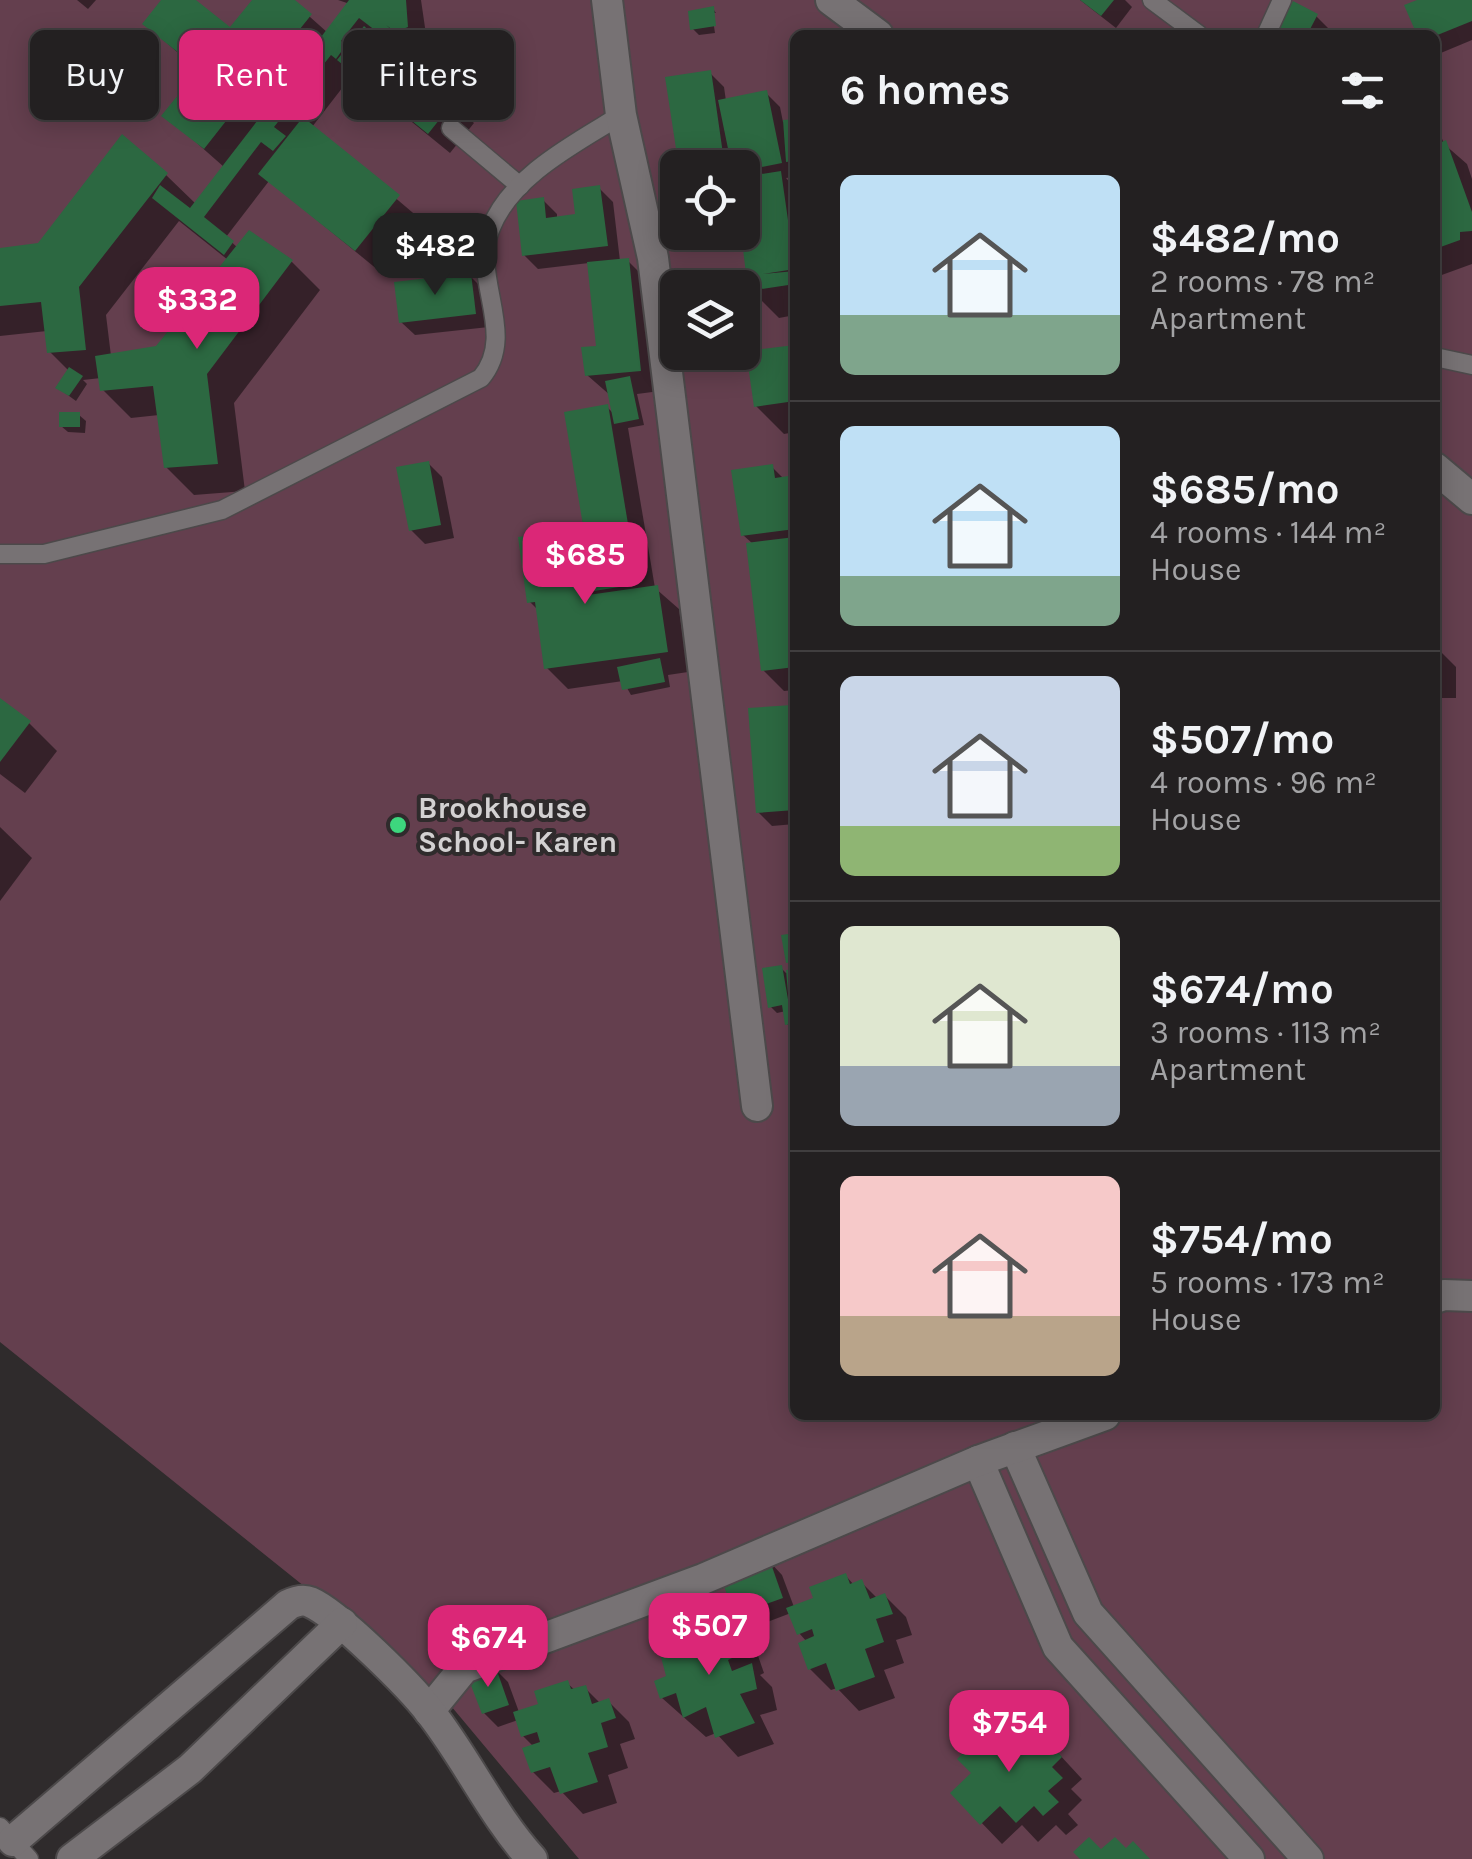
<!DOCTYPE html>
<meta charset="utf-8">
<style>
body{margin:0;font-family:Karla,sans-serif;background:#2f2d2e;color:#f1f3f6;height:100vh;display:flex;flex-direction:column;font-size:38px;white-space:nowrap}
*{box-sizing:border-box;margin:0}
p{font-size:32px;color:#a3a3a5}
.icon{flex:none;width:55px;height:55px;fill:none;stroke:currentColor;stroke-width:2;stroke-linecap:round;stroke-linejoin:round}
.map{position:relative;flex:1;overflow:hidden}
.drawer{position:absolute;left:790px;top:30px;width:650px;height:1390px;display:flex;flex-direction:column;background:#232021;border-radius:15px;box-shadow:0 5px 25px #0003,0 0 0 2px #403e3f}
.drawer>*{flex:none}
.guide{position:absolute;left:30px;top:30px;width:610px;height:90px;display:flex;gap:20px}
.controls{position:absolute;left:660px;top:150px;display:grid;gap:20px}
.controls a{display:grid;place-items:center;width:100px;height:100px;border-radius:15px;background:#232021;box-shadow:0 5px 25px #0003,0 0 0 2px #403e3f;font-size:50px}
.price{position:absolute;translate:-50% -85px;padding:0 22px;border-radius:20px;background:#db2777;color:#fff;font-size:32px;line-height:65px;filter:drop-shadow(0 2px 5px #0008)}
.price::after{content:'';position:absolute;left:50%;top:60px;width:30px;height:22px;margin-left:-15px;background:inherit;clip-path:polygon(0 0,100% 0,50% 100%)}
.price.current{background:#222;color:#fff}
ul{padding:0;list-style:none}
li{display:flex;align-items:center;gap:30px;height:250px;padding:0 50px}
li+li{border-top:2px solid #403e3f}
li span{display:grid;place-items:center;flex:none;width:280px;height:200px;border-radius:15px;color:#555}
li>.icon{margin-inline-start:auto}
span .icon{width:120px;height:120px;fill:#fffc;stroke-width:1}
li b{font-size:42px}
h2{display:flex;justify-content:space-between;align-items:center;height:120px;padding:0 50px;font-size:42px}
.pill{padding:0 35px;border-radius:15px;background:#232021;box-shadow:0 5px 25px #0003,0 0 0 2px #403e3f;font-size:35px;line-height:90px}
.pill.current{background:#db2777;color:#fff}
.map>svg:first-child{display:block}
.green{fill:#643f4e;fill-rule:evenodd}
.shadow{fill:#0007;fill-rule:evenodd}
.building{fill:#2c6841}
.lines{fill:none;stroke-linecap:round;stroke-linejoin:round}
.lane-casing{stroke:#4c494a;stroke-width:21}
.street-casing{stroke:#4c494a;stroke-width:34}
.lane{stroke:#777274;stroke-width:18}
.street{stroke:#777274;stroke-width:30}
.poi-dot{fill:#3dd77e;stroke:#2f2b2c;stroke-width:4}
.labels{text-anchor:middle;stroke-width:8;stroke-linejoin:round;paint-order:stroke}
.poi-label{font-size:30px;font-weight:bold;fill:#d3d1d2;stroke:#2f2b2c;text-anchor:start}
</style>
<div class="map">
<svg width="1472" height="1859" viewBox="0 0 1472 1859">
<rect width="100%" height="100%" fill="#2f2b2c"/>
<path class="green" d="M0 0H1472V1859H579L446 1700 0 1342ZM795 35H1435V1415H795ZM678 168H742V232H678ZM678 288H742V352H678Z"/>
<g class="shadow">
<polygon points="77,0 96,0 88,9"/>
<path d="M164 0H192L230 31 255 0H291L328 33 350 4 338 0H421L428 48 423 50 424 60 444 80 437 89 474 123 450 153 353 74 312 127 419 218 378 270 269 181 226 237 238 248 250 233 292 262 320 290 234 403 245 491 194 495 166 467 159 415 131 418 103 390 101 378 83 380 87 384 76 401 65 393 69 371 50 352 47 331 0 336V251L39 246 166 175 196 204 224 167 165 115 200 72 145 24ZM179 221 228 260 158 349 111 356 106 315Z"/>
<polygon points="1080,0 1125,0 1132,7 1116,28"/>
<polygon points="1423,0 1472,0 1472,40 1436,55 1435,35"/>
<polygon points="713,9 716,13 712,13 715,33 699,35 693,29"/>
<polygon points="1316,16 1330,30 1328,35 1278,35"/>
<polygon points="710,73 724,87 726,101 766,93 780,107 783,122 795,121 795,167 792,164 794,177 786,178 795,188 795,315 779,318 751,290 745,243 719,247 705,232 742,232 742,168 682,168"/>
<polygon points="1435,120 1444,144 1467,164 1472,179 1472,264 1439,276 1435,272"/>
<polygon points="599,188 613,202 620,261 628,261 649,282 660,391 637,394 644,425 628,428 655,588 679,609 688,672 668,675 670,687 631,695 623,681 568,689 546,667 538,610 530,602 579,531 589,541 607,407 615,415 611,396 587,375 598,348 589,263 538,269 524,255 543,200 557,214 557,219 578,216"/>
<polygon points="470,276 484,290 489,327 415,335 401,322"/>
<polygon points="795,347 795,432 784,434 756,406"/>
<polygon points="79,415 86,421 85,433 68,432 61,426"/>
<polygon points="428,463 442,477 454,538 425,544 411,530"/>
<polygon points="772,467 784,479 795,478 795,690 784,691 763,670 753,544 743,535"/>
<polygon points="1435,646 1456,667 1456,698 1435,698"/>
<polygon points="0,701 29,723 57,751 25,793 0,774"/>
<polygon points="791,708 795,712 795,824 772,826 758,812"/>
<polygon points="0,827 32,858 0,901"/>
<polygon points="781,968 786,973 795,972 795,1031 787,1024 786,1011 777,1013 770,1006"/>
<polygon points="769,1561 782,1575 794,1607 816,1599 846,1576 854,1585 861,1582 878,1599 885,1596 906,1617 912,1635 896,1640 904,1663 884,1670 895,1698 859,1711 837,1688 831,1690 810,1669 807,1642 799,1633 791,1613 751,1628 737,1614"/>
<polygon points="703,1629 712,1637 735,1629 756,1650 764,1673 760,1675 772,1687 777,1710 760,1715 774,1744 738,1757 716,1733 706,1737 662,1698 677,1654"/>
<polygon points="494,1668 508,1682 519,1712 541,1706 567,1683 576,1691 585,1688 601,1704 608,1701 629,1722 635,1739 620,1744 628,1768 608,1775 617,1803 583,1814 561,1791 554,1793 533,1772 534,1747 523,1736 518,1720 498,1727 484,1713"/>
<polygon points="1028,1741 1058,1753 1082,1779 1071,1789 1082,1800 1068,1814 1078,1825 1066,1835 1056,1825 1038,1842 1022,1825 1002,1844 953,1793 992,1757"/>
</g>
<g class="building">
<polygon points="161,0 196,0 230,27 252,0 295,0 312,14 263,75 281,90 349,0 406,0 408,27 403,29 404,38 386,25 424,57 415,68 455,100 428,134 337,60 364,26 377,38 380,34 359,18 341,41 346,45 336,59 331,55 274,127 286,136 273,151 261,142 204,217 234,241 224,255 152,198 160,185 190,208 271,103 252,88 204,149 161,116 199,69 142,24"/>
<polygon points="1080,0 1114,0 1101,16"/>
<polygon points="1417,0 1472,0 1472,21 1435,36 1417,35 1404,5"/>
<polygon points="1293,1 1318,14 1307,35 1275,35"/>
<polygon points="714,6 716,26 690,30 688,11"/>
<polygon points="711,70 725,168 679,168 665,77"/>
<polygon points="767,90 782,163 742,171 742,168 732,168 718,100"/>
<polygon points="303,117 400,195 355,251 258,174"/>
<polygon points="795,119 795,161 786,162 783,120"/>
<polygon points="122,134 168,173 79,287 86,350 47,353 41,302 0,306 0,248 38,243"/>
<polygon points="1446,140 1472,212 1472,231 1460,232 1460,240 1435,249 1435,145"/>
<polygon points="781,171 795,269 763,274 795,271 795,284 748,291 741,232 742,177"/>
<polygon points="600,185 608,246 522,256 516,201 544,197 546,218 575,214 572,189"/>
<polygon points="249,230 293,260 207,374 218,464 164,468 153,386 100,391 95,356 156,346"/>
<polygon points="629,258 641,371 585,376 581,347 596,346 587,262"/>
<polygon points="471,273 476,314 399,323 394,282"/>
<polygon points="795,345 795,401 754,407 746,351"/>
<polygon points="69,367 83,376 69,396 55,388"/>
<polygon points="630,376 639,419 614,424 605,381"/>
<polygon points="608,404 638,584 594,591 564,412"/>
<rect x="59" y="412" width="21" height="15"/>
<polygon points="429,461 441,525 409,531 396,467"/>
<polygon points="773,464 775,478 795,475 795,529 741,536 731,470"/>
<polygon points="579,529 588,595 658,585 668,652 544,669 535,602 527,603 518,537"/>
<polygon points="795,537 795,667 761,671 746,543"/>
<polygon points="660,658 665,682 622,690 617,667"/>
<polygon points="0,698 31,721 0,762"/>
<polygon points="792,705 795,810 756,813 748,708"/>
<polygon points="795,933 795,962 786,963 781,935"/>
<polygon points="782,965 789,1005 786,970 795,969 795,1017 790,1018 791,1024 785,1025 782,1005 768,1008 762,968"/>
<polygon points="769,1558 783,1598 735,1615 720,1576"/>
<polygon points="846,1573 850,1584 862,1579 870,1599 885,1593 893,1614 876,1619 884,1642 865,1649 875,1677 836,1691 826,1663 808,1670 798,1643 814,1636 812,1629 797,1635 786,1608 813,1598 809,1587"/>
<polygon points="704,1626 707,1636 735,1626 744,1652 728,1660 732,1671 752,1663 757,1689 740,1694 755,1723 715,1738 706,1707 683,1718 676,1693 660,1699 654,1681 666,1676 661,1657 674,1652 667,1639"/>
<polygon points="495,1665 509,1705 482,1714 467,1675"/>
<polygon points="568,1680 571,1689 586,1685 592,1704 609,1698 616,1718 601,1723 608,1747 588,1753 598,1782 560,1794 550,1767 531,1773 522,1748 540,1742 537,1732 521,1737 513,1712 538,1704 534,1691"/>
<polygon points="1009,1719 1027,1738 1037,1729 1062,1757 1052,1767 1063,1778 1048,1791 1059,1802 1043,1816 1034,1806 1016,1823 1000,1806 980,1825 950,1793 971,1773 957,1759 978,1739 992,1754 1001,1746 991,1736"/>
<polygon points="1089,1837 1101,1849 1115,1837 1126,1848 1133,1841 1150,1859 1080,1859 1073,1852"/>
</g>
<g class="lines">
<g class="lane-casing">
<g id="lane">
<polyline points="1152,0 1199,35"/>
<polyline points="1266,35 1282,0"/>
<polyline points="451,128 520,186"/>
<polyline points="1435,357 1472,365"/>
<path d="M0 554H44L222 510 481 378C518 334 471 279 490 230 510 176 576 143 621 115"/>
<polyline points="0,1827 29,1859"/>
</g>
</g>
<g class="street-casing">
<g id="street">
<polyline points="607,0 621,115 653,258 757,1106"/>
<polyline points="831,0 878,35"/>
<polyline points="1435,468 1472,499"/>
<polyline points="1435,1298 1444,1295 1472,1296"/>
<polyline points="1015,1447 1088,1613 1308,1859"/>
<polyline points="978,1461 1058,1647 1249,1859"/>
<polyline points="429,1711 464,1668 703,1579 978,1461 1105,1415"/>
<path d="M13 1841 288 1605C296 1601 303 1599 310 1602 338 1614 411 1687 430 1712 467 1759 492 1815 532 1859"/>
<polyline points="72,1859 190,1769 342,1623"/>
</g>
</g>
<use href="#lane" class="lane"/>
<use href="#street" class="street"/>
</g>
<circle class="poi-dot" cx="398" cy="825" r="10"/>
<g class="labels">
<g class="poi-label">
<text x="418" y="818">Brookhouse<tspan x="418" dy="34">School- Karen</tspan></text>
</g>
</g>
</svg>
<div class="controls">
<a><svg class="icon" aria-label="locate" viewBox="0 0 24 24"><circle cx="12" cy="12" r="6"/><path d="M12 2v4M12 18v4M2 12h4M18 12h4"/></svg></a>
<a><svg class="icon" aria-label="layers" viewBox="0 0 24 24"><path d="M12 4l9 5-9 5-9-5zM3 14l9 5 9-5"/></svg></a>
</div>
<b class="price current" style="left:435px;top:298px">$482</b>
<b class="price" style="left:197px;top:352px">$332</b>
<b class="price" style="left:585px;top:607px">$685</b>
<b class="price" style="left:709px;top:1678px">$507</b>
<b class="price" style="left:488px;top:1690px">$674</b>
<b class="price" style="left:1009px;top:1775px">$754</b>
<div class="guide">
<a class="pill">Buy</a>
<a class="pill current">Rent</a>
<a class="pill">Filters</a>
</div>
<section class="drawer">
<h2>6 homes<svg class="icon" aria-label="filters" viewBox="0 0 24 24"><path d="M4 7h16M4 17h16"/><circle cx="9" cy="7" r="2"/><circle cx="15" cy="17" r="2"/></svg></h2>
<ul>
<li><span style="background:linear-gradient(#bfe0f5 70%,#7fa58c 0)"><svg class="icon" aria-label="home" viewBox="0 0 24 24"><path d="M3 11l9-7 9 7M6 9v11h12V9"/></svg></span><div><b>$482/mo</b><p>2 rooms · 78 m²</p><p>Apartment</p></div></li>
<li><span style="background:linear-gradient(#bfe0f5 75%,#7fa58c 0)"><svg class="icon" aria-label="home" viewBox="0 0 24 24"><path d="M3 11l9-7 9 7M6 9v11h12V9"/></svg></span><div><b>$685/mo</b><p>4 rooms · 144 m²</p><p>House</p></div></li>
<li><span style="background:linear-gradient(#c9d6e8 75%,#8fb573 0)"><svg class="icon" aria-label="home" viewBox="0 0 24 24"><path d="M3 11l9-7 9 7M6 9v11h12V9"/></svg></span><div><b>$507/mo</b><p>4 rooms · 96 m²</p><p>House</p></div></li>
<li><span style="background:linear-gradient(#dfe7d0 70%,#9aa5b1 0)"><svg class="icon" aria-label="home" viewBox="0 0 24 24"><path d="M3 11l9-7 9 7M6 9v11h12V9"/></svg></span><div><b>$674/mo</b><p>3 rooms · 113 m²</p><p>Apartment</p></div></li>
<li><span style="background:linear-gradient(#f6c9c9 70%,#b9a48a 0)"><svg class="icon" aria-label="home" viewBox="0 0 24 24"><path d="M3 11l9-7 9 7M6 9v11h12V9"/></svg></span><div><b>$754/mo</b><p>5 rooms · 173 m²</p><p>House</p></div></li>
</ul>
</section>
</div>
